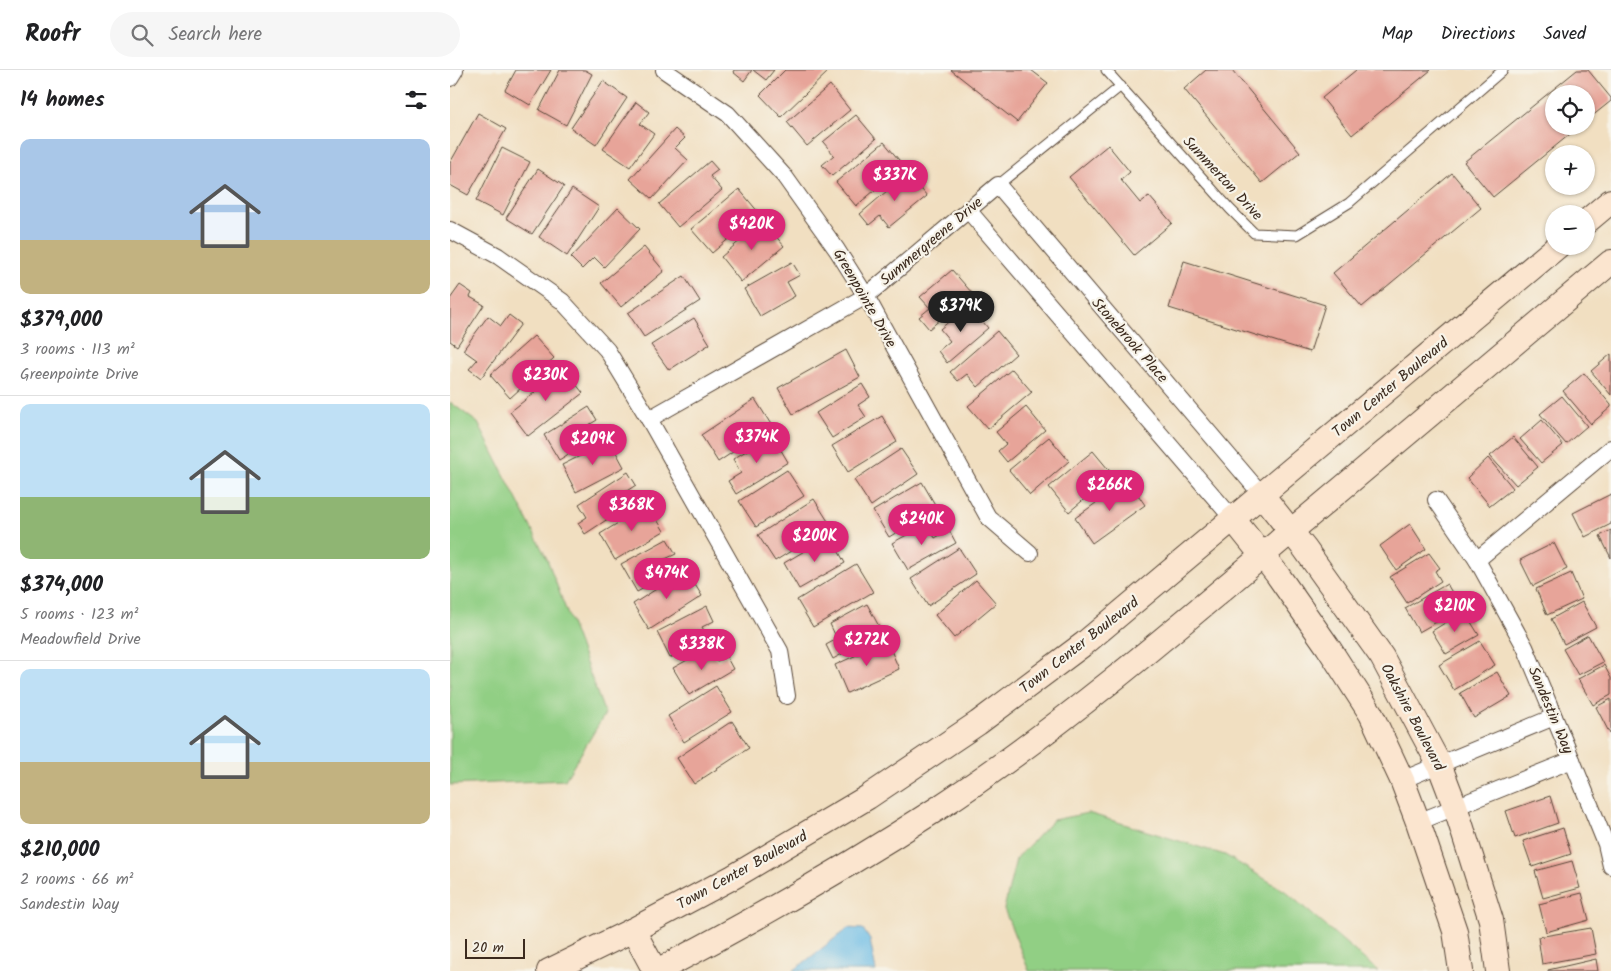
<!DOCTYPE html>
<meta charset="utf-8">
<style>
body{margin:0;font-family:Kalam,sans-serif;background:#f6f6f6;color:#202124;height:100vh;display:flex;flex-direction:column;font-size:19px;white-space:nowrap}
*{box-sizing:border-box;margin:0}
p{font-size:16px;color:#757577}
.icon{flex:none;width:28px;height:28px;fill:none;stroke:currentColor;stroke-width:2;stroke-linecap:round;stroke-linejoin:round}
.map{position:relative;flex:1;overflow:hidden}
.sheet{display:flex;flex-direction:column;background:#fff;width:450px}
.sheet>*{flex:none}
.fabs{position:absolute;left:1095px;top:15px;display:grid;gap:10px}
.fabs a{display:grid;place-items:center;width:50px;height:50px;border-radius:50%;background:#fff;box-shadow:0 1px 4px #0004;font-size:25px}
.scale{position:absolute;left:15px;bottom:12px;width:60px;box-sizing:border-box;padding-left:5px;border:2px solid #3b2a1e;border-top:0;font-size:14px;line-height:18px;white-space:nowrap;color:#3b2a1e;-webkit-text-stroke:4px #f7f3e8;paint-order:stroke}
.price{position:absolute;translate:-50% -42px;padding:0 11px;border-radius:18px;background:#db2777;color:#fff;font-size:16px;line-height:32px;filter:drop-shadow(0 1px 2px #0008)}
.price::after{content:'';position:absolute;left:50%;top:30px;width:15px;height:11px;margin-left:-8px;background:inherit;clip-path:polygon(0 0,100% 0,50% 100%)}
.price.current{background:#222;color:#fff}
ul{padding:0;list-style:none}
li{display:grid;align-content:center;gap:10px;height:265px;padding:0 20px}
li+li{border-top:1px solid #e0e0e0}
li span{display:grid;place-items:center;height:155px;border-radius:10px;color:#555}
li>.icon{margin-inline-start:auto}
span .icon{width:90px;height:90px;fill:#fffc;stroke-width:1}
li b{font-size:21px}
h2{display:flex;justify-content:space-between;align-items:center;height:60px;padding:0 20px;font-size:21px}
header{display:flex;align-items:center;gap:30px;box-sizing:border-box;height:70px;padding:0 25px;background:#fff;border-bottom:1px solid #e0e0e0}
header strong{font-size:24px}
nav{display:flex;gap:28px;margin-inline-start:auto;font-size:18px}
.search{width:350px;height:45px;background:#f6f6f6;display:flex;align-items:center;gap:12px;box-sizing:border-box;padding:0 18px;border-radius:28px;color:#757577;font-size:19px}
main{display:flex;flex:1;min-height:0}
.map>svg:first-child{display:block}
.green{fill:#91cf84;stroke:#667c51}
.water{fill:#6bbce6;stroke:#537382}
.building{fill:#e7a499}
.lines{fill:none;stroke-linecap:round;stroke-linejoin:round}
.lane-casing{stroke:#564536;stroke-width:11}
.street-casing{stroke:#564536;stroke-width:18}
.secondary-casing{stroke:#564536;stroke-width:26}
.lane{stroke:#fff;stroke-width:9}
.street{stroke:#fff;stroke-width:16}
.secondary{stroke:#fbe5cf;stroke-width:24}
.labels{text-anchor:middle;stroke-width:4.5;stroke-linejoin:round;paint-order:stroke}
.street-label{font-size:15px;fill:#3b2a1e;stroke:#f7f3e8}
</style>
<header>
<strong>Roofr</strong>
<div class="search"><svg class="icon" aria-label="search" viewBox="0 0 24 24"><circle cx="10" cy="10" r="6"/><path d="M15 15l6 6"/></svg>Search here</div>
<nav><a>Map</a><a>Directions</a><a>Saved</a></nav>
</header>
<main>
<section class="sheet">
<h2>14 homes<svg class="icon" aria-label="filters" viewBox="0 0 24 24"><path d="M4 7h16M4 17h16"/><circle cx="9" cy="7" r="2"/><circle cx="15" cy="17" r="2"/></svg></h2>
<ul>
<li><span style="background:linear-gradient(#a9c7e8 65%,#c2b280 0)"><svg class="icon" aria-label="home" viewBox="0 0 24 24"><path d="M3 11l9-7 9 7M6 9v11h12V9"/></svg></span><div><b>$379,000</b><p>3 rooms · 113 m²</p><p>Greenpointe Drive</p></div></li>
<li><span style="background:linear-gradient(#bfe0f5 60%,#8fb573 0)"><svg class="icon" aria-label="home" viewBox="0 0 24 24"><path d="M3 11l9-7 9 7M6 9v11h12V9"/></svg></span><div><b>$374,000</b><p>5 rooms · 123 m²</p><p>Meadowfield Drive</p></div></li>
<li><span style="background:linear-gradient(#bfe0f5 60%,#c2b280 0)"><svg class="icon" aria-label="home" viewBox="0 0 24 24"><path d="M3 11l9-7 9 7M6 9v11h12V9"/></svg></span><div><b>$210,000</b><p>2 rooms · 66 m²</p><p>Sandestin Way</p></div></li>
</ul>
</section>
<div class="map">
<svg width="1161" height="901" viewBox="0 0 1161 901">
<rect width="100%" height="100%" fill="#f7f3e8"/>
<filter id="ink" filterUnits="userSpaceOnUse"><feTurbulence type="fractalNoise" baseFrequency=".02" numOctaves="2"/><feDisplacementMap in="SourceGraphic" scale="10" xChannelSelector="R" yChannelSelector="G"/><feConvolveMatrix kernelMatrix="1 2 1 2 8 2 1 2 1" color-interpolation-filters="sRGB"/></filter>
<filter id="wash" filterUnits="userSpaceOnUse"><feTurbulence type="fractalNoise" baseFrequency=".0096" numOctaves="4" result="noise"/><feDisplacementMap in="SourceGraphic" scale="20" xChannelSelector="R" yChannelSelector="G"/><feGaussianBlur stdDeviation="1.12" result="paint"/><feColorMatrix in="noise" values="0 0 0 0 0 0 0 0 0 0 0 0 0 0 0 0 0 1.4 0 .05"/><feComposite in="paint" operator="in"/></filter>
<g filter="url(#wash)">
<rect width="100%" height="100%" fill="#f1dfc1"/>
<g class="green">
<polygon points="0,332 28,353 97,489 155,644 115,710 0,715"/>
<polygon points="638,743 775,785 835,821 928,901 579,901 554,839 566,789 603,750"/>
</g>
<polygon class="water" points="398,858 413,859 420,870 426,901 343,901"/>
<g id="blocks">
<g class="building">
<polygon points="66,0 101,0 80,35 55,20"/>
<polygon points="110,0 135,0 142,4 116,55 89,40"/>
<polygon points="284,0 302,0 294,11 283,2"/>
<polygon points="303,0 324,0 316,10"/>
<polygon points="335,0 380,0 331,47 310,25"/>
<polygon points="501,0 581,0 598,13 567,52"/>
<polygon points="756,0 782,0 850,82 812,113 734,19"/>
<polygon points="906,0 981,0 902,65 872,28"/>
<polygon points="1127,0 1138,0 1161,28 1161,31 1136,51 1136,24 1104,24 1104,56 1130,56 1043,127 1014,92"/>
<polygon points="153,11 177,28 146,75 121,58"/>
<polygon points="380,15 400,40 357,76 337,52"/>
<polygon points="186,32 199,42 190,54 204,64 180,97 153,79"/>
<polygon points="28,43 56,59 18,125 0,115 0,93"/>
<polygon points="406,45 426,69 382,106 372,95 384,85 373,72"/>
<polygon points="225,59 235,68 225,78 238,90 202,129 180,109"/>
<polygon points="434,72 454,96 406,136 386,112"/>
<polygon points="658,75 680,102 671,110 690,133 699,126 722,153 684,185 619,107"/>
<polygon points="52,78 80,92 53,145 26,131"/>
<polygon points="260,91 268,100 260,106 272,120 228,157 209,134"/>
<polygon points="88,99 114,116 82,164 56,148"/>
<polygon points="458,103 477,126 439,157 430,146 419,155 410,144"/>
<polygon points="1002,103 1031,138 912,237 883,203"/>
<polygon points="122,119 149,137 117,186 89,167"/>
<polygon points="289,119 309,143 262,183 241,159"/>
<polygon points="168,138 190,159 154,197 144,187 132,199 121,188"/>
<polygon points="313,151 334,176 291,212 271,187"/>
<polygon points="194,177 214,201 171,237 151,213"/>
<polygon points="734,191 875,235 860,282 719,238"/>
<polygon points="342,192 350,205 337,212 345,226 310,246 294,219"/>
<polygon points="502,200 522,223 479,259 469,247 480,238 470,227"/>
<polygon points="234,206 250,231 194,267 178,243"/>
<polygon points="10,215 22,223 20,227 34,235 7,276 0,271 0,229"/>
<polygon points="519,235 538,258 497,293 488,281 500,271 490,259"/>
<polygon points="59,245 71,254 31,308 19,299 27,290 13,280 38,246 51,256"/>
<polygon points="244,248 260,274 219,300 201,275"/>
<polygon points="547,261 566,284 528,317 517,304 508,311 500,302"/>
<polygon points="84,266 104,288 60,328 40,305"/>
<polygon points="396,280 410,307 343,344 328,318"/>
<polygon points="1161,284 1161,325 1141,301"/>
<polygon points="114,299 133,323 78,366 60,342"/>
<polygon points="562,299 582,322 538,359 518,336"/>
<polygon points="1134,303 1161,335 1161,337 1141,354 1113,321"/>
<polygon points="412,314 420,327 408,335 416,347 382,368 366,343"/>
<polygon points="1112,326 1137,356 1116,374 1090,344"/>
<polygon points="305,329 322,356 268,392 251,365"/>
<polygon points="139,337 147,350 134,358 141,370 109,390 94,365"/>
<polygon points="576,337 595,360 557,392 548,381 556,374 546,362"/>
<polygon points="432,346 447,372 398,402 382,376"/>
<polygon points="1092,350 1113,375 1091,393 1070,369"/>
<polygon points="322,365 338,392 286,424 278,411 291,403 283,389"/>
<polygon points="599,367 619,391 580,425 559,400"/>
<polygon points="1063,367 1088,397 1066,415 1040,386"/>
<polygon points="160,371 174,397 126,422 112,395"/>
<polygon points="451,379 468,404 421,436 404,410"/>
<polygon points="643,381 663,405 619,442 599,417"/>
<polygon points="1038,388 1063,418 1040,436 1017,408"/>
<polygon points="337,400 354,426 306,457 289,431"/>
<polygon points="178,402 186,415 172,424 179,435 135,464 128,453 137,447 129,434"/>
<polygon points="678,410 695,435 642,473 625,448"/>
<polygon points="472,412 487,438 439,467 423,441"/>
<polygon points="1161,424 1161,454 1135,467 1123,443"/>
<polygon points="364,429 381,456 325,491 308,465"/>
<polygon points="198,435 214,461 165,490 150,464"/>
<polygon points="477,454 485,468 499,460 506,473 458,500 442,473"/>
<polygon points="960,454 976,479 946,500 930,476"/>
<polygon points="1161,460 1161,488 1150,466"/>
<polygon points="380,466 395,493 349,519 334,493"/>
<polygon points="217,469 226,484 213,490 220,504 187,522 171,494"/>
<polygon points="1104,473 1117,499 1083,516 1070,490"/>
<polygon points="509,478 526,504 478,536 461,509"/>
<polygon points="979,483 990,498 985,501 991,511 957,533 940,507"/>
<polygon points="406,494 423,522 363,557 347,530"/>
<polygon points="236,500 252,526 199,560 183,534"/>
<polygon points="1121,503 1132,529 1097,545 1086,519"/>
<polygon points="526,510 546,533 504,568 485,545"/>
<polygon points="997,514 1011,538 969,562 955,538"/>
<polygon points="1132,532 1146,557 1114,574 1101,549"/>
<polygon points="417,534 432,562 383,589 376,575 387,569 380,554"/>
<polygon points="257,536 264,551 252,557 258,568 220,588 207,562"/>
<polygon points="1014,541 1029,565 996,584 982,561"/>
<polygon points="1138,565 1153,592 1128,605 1113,579"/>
<polygon points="437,571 449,599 397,623 385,595"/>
<polygon points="1030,571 1045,595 1004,620 989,595"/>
<polygon points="259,578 267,591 276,586 283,599 239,625 223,598"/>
<polygon points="1154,595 1161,608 1161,625 1143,635 1128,609"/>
<polygon points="1047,602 1061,626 1024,648 1010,623"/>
<polygon points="266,616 282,642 234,672 218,646"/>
<polygon points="1161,629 1161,666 1146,637"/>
<polygon points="282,651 299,678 244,714 227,688"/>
<polygon points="1100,726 1108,753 1065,768 1056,741"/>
<polygon points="1113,758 1121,784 1082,797 1073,771"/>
<polygon points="1122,791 1130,818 1093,828 1085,801"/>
<polygon points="1132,823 1139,850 1096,862 1089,834"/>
<polygon points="1141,858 1146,884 1092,894 1088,867"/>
<polygon points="1146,889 1148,901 1098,901 1098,900"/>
</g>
</g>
</g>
<g filter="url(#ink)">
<use href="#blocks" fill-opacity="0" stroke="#564536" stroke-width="1"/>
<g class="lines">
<g class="lane-casing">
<g id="lane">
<polyline points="656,0 780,139 804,163 847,165 899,133 1053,0"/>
<polyline points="548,115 671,16"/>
</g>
</g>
<g class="street-casing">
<g id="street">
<polyline points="214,0 278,44 335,107 387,180 416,226 538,447 580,483"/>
<polyline points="0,8 5,0"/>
<polyline points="518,140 783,449"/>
<polyline points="0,160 48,186 112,231 157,280 199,349 330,581 337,626"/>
<polyline points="199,349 416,226 548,115 812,425"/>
<polyline points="986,430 1027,490 1075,577 1122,690 1156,774 1161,796"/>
<polyline points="1027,490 1161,378"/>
<polyline points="952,710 1104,647"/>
<polyline points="968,752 1122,690"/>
</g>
</g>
<g class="secondary-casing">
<g id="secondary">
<polyline points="1136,152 1161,131"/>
<polyline points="812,425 855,479 932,587 989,694 1005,736 1041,850 1048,901"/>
<polyline points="783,449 827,504 878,577 921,644 952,710 968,752 1005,861 1011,901"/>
<polyline points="183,860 205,901"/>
<polyline points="99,901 183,860 283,807 418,727 528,653 635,573 1108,176"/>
<path d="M207 901C303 851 396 798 487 739 612 657 726 559 840 462 947 372 1054 282 1161 192"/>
</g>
</g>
<use href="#lane" class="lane"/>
<use href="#street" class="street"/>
<use href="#secondary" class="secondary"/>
</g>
</g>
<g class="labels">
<g class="street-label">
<text transform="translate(773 108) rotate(47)" y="5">Summerton Drive</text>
<text transform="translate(481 171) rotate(-40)" y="5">Summergreene Drive</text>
<text transform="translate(415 228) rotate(60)" y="5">Greenpointe Drive</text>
<text transform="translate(680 270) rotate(49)" y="5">Stonebrook Place</text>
<text transform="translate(940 317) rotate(-40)" y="5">Town Center Boulevard</text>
<text transform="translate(629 575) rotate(-38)" y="5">Town Center Boulevard</text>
<text transform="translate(1101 640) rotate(67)" y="5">Sandestin Way</text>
<text transform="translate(963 647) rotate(62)" y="5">Oakshire Boulevard</text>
<text transform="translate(292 800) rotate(-29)" y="5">Town Center Boulevard</text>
</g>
</g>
</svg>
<div class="fabs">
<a><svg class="icon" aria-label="locate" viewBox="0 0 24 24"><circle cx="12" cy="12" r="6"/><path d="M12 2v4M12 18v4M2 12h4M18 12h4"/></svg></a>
<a>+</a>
<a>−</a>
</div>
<div class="scale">20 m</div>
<b class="price" style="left:445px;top:132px">$337K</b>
<b class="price" style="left:302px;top:181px">$420K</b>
<b class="price current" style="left:511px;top:263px">$379K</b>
<b class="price" style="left:96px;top:332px">$230K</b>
<b class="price" style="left:307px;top:394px">$374K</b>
<b class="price" style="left:143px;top:396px">$209K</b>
<b class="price" style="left:660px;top:442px">$266K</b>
<b class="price" style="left:182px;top:462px">$368K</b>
<b class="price" style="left:472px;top:476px">$240K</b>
<b class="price" style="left:365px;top:493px">$200K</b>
<b class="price" style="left:217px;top:530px">$474K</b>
<b class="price" style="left:1005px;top:563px">$210K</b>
<b class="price" style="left:417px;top:597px">$272K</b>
<b class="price" style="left:252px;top:601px">$338K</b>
</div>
</main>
